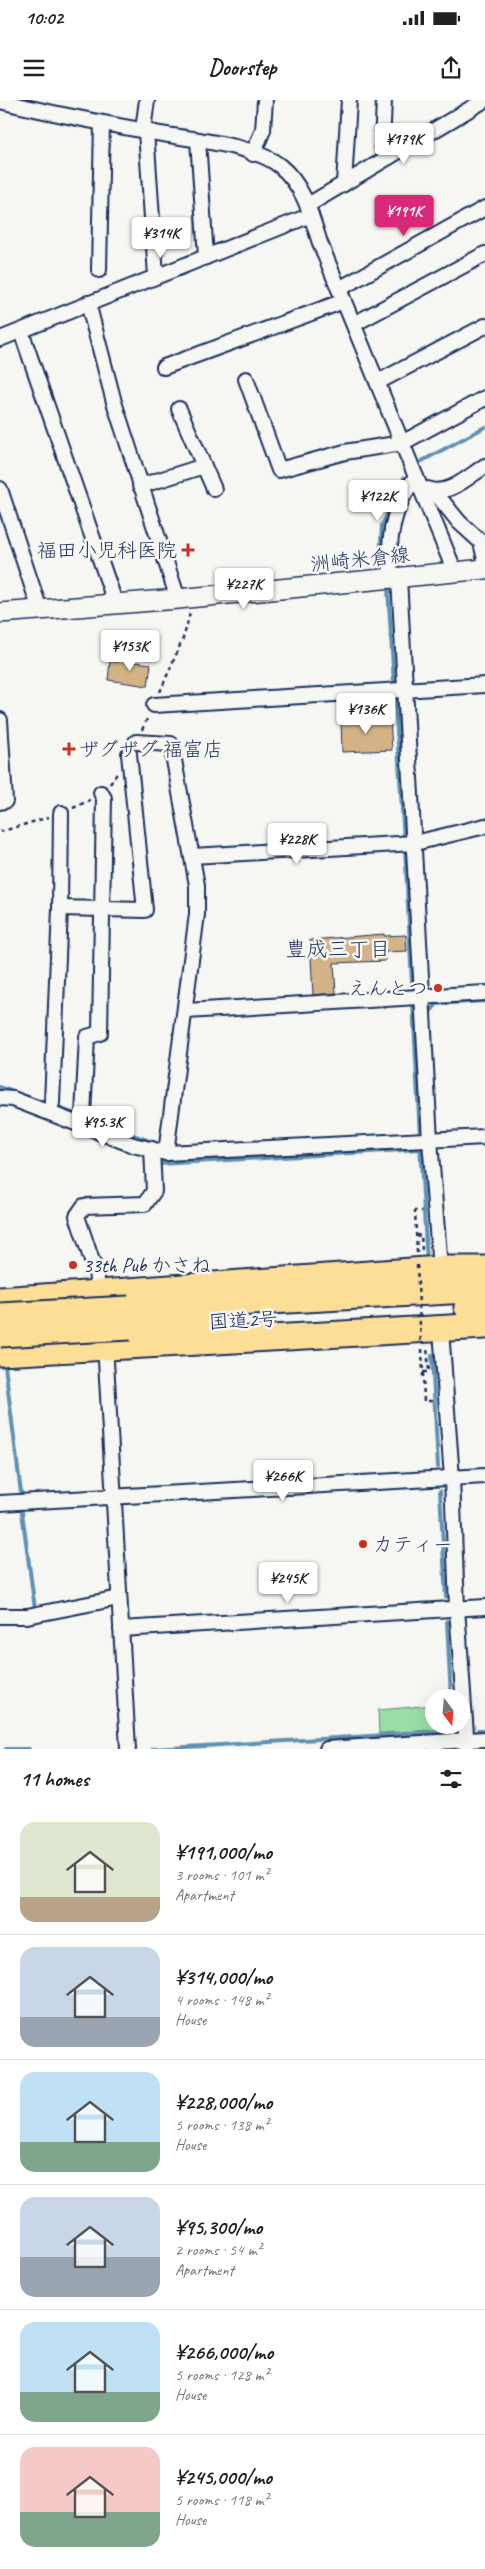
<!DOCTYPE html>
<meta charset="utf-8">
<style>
body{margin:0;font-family:Caveat,"Klee One",sans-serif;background:#f6f6f6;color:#202124;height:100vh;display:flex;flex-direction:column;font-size:19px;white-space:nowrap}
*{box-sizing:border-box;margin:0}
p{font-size:16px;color:#757577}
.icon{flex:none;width:28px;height:28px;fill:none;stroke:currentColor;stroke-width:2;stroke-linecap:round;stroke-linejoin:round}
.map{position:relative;height:1649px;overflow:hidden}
.sheet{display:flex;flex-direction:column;background:#fff;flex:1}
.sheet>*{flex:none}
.needle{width:32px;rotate:164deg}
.tools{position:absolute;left:425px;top:1589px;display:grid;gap:10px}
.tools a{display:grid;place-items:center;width:45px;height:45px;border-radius:50%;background:#fff;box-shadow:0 5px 20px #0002;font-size:25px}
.price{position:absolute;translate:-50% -42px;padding:0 11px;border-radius:5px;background:#fff;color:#222;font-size:16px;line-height:32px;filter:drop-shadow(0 1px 2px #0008)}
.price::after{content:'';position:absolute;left:50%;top:30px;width:15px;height:11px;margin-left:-8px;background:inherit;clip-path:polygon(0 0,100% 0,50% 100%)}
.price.selected{background:#db2777;color:#fff}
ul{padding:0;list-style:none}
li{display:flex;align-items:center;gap:15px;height:125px;padding:0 20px}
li+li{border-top:1px solid #e0e0e0}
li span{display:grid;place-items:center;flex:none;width:140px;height:100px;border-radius:15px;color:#555}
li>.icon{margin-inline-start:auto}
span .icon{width:60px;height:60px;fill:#fffc;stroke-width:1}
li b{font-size:21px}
h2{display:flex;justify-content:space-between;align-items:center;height:60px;padding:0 20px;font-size:21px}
.status{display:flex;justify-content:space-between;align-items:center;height:35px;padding:0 25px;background:#fff;direction:ltr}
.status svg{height:14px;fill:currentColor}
header{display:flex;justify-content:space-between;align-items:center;height:65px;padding:0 20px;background:#fff;font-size:22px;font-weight:700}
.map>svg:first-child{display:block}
.green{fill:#9bdda8;stroke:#5b8683}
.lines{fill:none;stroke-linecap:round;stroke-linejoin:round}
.stream{stroke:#5e91b4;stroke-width:4}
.building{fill:#d3b386;stroke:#1b2f5e}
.street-casing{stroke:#1b2f5e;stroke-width:18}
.secondary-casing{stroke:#1b2f5e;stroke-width:22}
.highway-casing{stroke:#1b2f5e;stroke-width:29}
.path{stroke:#1b2f5e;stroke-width:2.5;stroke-dasharray:4 4;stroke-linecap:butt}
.street{stroke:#f6f6f2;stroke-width:14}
.secondary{stroke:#f6f6f2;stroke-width:19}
.highway{stroke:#fcde96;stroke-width:25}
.highway-bridge-casing{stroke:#1b2f5e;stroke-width:29;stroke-linecap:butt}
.path-bridge{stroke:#1b2f5e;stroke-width:2.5;stroke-dasharray:4 4;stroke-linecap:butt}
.highway-bridge{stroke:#fcde96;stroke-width:25}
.poi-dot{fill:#c8321e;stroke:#f6f6f2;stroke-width:2}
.labels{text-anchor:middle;stroke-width:5;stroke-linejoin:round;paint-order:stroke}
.poi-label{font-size:20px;fill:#1b2f5e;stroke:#f6f6f2;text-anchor:start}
.street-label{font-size:20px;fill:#1b2f5e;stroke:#f6f6f2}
.neighbourhood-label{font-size:21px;fill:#1b2f5e;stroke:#f6f6f2}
</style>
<div class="status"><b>10:02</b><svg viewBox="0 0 49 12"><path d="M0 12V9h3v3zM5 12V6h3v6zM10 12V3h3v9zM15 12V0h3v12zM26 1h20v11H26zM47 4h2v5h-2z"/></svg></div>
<header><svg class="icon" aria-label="menu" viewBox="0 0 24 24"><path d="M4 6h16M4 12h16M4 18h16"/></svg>Doorstep<svg class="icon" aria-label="share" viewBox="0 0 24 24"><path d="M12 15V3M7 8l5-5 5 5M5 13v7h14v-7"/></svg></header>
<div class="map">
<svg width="485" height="1649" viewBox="0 0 485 1649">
<rect width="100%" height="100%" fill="#f6f6f2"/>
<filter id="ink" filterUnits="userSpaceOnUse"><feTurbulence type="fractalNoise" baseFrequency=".02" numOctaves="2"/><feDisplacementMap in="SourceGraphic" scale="10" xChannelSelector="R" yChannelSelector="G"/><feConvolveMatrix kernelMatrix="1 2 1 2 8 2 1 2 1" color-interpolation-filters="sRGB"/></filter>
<g filter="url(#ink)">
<polygon class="green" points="434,1605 434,1625 449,1625 450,1629 379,1633 378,1610"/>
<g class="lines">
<g class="stream">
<polyline points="422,361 485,327"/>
<polyline points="380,462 382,425 404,378"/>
<polyline points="388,488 404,740"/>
<polyline points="405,747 420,1037"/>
<polyline points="426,912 430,912 437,904 485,901"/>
<polyline points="0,987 16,993"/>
<polyline points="25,996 155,1043"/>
<polyline points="420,1044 427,1162"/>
<polyline points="159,1062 159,1064 421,1049"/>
<polyline points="432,1255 438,1367"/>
<polyline points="5,1266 21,1393"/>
<polyline points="440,1391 446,1497"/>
<polyline points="17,1509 35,1509 22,1412"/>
<polyline points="447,1521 451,1598"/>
<polyline points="478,1630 485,1630"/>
<polyline points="6,1649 29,1649"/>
<polyline points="153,1649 453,1631 453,1625"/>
</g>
</g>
<g class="building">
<polygon points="118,560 151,564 148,586 108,580 110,561 118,562"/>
<polygon points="390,618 392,650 342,652 341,620"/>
<polygon points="384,834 384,836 406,835 407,851 385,852 385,861 334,863 336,893 313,895 310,840"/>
</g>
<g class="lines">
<g class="street-casing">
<g id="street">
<polyline points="384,0 382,46 389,57"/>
<path d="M0 1C52 14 104 23 156 33 189 39 255 45 280 66 304 86 311 115 320 143L455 472"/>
<polyline points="143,30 147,0"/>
<polyline points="146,31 156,176"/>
<polyline points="198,40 206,157"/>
<polyline points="253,54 263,30 265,0"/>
<polyline points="344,84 349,0"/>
<polyline points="308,105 485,0"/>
<polyline points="99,170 102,23"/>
<polyline points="339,189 485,108"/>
<polyline points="88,203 114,302 178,499"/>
<polyline points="354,224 485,154"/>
<polyline points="21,231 116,505"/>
<polyline points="0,239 311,115"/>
<polyline points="164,267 344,201"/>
<polyline points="246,279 279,370 345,352 402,343 485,298"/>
<polyline points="378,282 485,226"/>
<polyline points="179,309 214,389"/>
<polyline points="140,386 204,366"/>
<polyline points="0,389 40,510"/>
<path d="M428 389C448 397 469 376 485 366"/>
<polyline points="434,391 459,422 481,442 485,460"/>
<polyline points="399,478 430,1040 440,1169"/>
<path d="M392 479C386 441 392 407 416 377"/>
<polyline points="154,605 485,585"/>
<polyline points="0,620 5,701 0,702"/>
<polyline points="136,642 171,644 197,785 197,814 166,1053"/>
<polyline points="192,756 415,743 485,726"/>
<polyline points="60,808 145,810 129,654"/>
<polyline points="186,911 485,893"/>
<polyline points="0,998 13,999 133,1045 166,1053 485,1037"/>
<polyline points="50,1012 52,1003 60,808 61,713"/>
<polyline points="80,1023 83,1015 87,937 100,933 104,698 101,693"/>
<polyline points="100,1199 96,1173 77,1116 84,1106 145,1104 154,1091 152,1049"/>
<polyline points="441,1230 452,1378 457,1508 467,1649"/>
<polyline points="105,1243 128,1649"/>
<polyline points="0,1403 485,1376"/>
<polyline points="0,1516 27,1516 119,1498"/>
<polyline points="121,1529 485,1507"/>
<polyline points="327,1649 485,1639"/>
</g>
</g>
<g class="secondary-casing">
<polyline id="secondary" points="0,513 178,499 485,469"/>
</g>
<g class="highway-casing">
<g id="highway">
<polyline points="0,1200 440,1169 485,1169"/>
<polyline points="467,1207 485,1214"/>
<polyline points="129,1209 485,1189"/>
<polyline points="130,1227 205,1223"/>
<polyline points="0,1253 485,1226"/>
</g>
</g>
<g class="path">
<polyline points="160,592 184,536 190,513"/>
<polyline points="142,630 148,617"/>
<polyline points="110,684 118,672"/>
<polyline points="73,708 90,700"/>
<polyline points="0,732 49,717"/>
<polyline points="416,1136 421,1135 422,1151"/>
<polyline points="417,1153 415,1111 422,1111"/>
<polyline points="422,1249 424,1301 433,1301"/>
<polyline points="423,1272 429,1272 427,1246"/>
</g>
<use href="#street" class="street"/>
<use href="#secondary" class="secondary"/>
<use href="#highway" class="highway"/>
<g class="highway-bridge-casing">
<g id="highway-bridge">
<polyline points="0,1216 129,1209"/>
<polyline points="0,1234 130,1227"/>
</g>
</g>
<polyline class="path-bridge" points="417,1165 421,1245"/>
<use href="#highway-bridge" class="highway-bridge"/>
</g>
</g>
<g class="poi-dot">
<path d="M185.5 442.5h5v5h5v5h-5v5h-5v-5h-5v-5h5z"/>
<path d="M66.5 641.5h5v5h5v5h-5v5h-5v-5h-5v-5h5z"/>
<circle cx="438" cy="888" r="5"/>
<circle cx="73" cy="1165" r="5"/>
<circle cx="363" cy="1444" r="5"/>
</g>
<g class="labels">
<g class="poi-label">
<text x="177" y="457" text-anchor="end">福田小児科医院</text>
<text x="79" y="656">ザグザグ 福富店</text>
<text x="428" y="895" text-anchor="end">えんとつ</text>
<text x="83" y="1172">33th Pub かさね</text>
<text x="373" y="1451">カティー</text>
</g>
<g class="street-label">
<text transform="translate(360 459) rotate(-6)" y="7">洲崎米倉線</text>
<text transform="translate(243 1220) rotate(-3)" y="7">国道2号</text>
</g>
<g class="neighbourhood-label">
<text x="338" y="856">豊成三丁目</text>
</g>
</g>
</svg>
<div class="tools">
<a><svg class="needle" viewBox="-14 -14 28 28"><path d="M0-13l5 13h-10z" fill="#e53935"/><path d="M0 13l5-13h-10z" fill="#757577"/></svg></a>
</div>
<b class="price" style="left:404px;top:65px">¥179K</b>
<b class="price selected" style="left:404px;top:137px">¥191K</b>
<b class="price" style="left:161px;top:159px">¥314K</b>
<b class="price" style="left:378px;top:422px">¥122K</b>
<b class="price" style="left:244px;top:510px">¥227K</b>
<b class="price" style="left:130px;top:572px">¥153K</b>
<b class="price" style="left:366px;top:635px">¥136K</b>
<b class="price" style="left:297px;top:765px">¥228K</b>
<b class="price" style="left:103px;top:1048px">¥95.3K</b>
<b class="price" style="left:283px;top:1402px">¥266K</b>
<b class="price" style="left:288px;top:1504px">¥245K</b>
</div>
<section class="sheet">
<h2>11 homes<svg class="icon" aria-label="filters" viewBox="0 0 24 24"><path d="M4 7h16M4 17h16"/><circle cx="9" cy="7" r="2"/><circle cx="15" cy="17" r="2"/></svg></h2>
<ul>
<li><span style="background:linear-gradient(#dfe7d0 75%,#b9a48a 0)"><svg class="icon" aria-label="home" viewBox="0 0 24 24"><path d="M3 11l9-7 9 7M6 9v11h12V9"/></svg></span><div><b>¥191,000/mo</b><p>3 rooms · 101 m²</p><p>Apartment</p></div></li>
<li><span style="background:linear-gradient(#c9d6e8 70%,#9aa5b1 0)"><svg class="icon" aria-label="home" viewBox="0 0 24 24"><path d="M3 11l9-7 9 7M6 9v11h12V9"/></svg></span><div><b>¥314,000/mo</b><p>4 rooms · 148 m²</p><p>House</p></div></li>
<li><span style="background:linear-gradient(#bfe0f5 70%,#7fa58c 0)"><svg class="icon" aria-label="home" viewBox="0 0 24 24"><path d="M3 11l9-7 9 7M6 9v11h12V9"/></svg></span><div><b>¥228,000/mo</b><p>5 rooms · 138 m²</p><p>House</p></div></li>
<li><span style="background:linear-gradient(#c9d6e8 60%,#9aa5b1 0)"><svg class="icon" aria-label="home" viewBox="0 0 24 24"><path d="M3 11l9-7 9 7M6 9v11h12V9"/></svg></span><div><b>¥95,300/mo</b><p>2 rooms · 54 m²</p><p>Apartment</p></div></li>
<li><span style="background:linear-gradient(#bfe0f5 70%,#7fa58c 0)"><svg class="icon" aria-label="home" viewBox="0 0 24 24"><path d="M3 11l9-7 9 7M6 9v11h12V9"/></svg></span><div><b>¥266,000/mo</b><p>5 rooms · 128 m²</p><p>House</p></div></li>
<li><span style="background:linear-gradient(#f6c9c9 65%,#7fa58c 0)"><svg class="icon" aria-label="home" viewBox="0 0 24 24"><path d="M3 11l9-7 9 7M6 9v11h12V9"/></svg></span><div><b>¥245,000/mo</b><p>5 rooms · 118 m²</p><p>House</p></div></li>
</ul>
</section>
